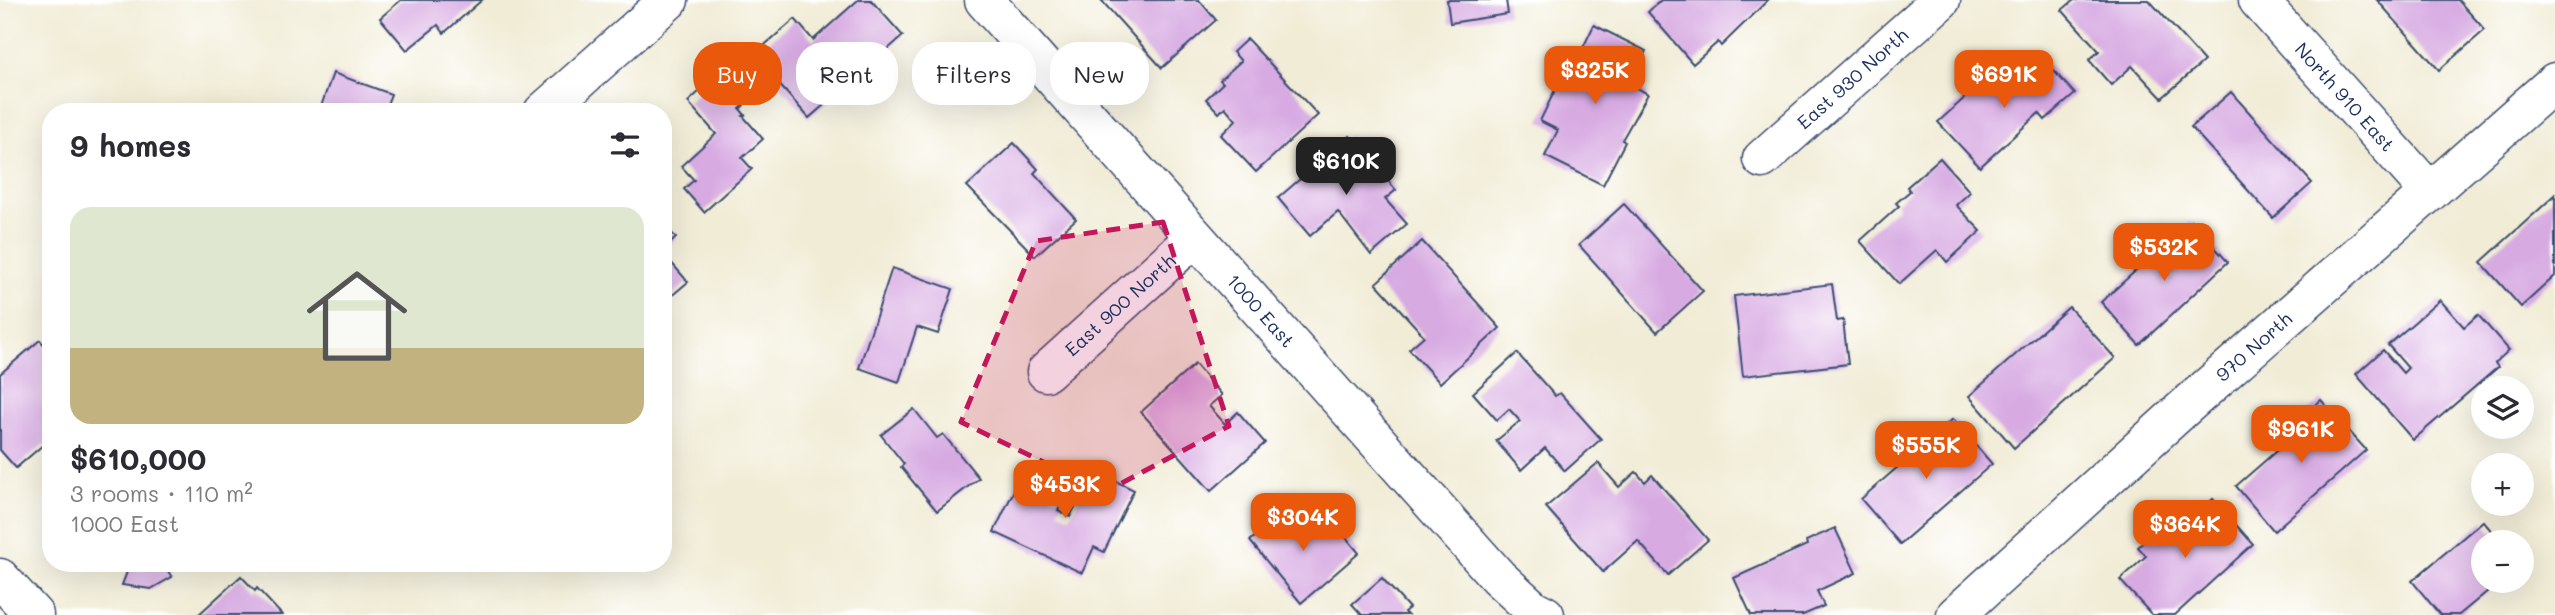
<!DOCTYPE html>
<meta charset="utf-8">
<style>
body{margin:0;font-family:Mali,sans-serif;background:#f7f7f7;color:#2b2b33;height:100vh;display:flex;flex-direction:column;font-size:26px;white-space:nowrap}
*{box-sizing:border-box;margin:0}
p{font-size:23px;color:#7c7c81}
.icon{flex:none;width:38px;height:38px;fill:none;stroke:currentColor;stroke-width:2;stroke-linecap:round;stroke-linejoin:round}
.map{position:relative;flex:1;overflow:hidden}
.side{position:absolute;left:42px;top:103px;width:630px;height:469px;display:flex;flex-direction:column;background:#fff;border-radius:28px;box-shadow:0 7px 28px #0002}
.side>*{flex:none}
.banner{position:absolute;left:693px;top:42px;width:665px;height:63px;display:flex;gap:14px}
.controls{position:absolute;left:2471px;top:376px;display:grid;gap:14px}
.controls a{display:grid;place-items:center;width:63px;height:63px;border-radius:50%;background:#fff;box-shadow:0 7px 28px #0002;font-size:35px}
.price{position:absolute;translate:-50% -60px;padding:0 16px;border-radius:14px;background:#ea580c;color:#fff;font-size:23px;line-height:46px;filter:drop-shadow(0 2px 4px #0008)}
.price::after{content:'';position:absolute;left:50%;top:42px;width:21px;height:16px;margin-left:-10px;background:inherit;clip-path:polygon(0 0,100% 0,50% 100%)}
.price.active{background:#222;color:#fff}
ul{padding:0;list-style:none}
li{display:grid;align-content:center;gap:14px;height:371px;padding:0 28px}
li span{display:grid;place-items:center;height:217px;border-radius:21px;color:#555}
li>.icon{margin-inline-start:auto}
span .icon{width:126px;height:126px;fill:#fffc;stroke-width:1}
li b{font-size:30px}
h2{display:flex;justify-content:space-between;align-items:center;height:84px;padding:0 28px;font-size:30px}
.chip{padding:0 24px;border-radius:28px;background:#fff;box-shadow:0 7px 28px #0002;font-size:24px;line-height:63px}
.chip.active{background:#ea580c;color:#fff}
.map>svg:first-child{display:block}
.building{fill:#d7aae2}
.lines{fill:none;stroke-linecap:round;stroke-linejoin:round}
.minor-casing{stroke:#3b4b70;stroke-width:41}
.minor{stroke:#fff;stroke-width:38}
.marked{fill:#c2185b;fill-opacity:0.2;stroke:#c2185b;stroke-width:5;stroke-dasharray:14 9;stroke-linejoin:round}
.labels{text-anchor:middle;stroke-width:5;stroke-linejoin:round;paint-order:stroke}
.street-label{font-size:19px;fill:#1b2f5e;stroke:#fff}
</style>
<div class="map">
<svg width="2555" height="615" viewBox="0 0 2555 615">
<rect width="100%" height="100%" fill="#fff"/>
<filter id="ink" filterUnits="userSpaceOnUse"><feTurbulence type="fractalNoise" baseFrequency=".0143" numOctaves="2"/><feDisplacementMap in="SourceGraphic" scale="14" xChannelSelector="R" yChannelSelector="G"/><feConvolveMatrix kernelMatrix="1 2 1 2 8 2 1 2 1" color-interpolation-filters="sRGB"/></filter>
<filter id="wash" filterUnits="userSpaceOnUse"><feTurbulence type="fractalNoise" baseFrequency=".00686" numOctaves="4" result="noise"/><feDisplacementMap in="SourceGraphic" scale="28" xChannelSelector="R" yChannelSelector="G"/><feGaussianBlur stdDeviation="1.57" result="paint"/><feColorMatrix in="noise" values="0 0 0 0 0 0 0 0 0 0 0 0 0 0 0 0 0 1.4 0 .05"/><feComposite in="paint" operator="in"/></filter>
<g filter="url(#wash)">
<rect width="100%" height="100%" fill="#f1ecd6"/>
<g id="blocks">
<g class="building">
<polygon points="401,0 482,0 444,33 438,25 407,50 380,18"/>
<polygon points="858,0 871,0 903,36 809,118 753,55 795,19 813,40"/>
<polygon points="1101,0 1199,0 1216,20 1162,68"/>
<polygon points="1447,0 1506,0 1508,14 1450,23"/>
<polygon points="1661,0 1768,0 1721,46 1718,42 1693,64 1648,12"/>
<polygon points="2074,0 2149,0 2204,61 2162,98 2132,66 2111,85 2089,60 2099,51 2062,10"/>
<polygon points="2377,0 2458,0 2485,30 2439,70"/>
<polygon points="1594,25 1646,51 1629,84 1648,94 1622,140 1625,142 1603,185 1545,156 1558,130 1540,121 1569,61 1575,64"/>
<polygon points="1247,39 1318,115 1256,172 1221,135 1236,120 1225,107 1219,113 1206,99 1223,83 1220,80 1241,61 1233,52"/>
<polygon points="2043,59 2075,94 2045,120 2039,113 1980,167 1938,122 1999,67 2015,84"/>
<polygon points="333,73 391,94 384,112 319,112"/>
<polygon points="717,75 744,105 740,109 745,115 743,116 763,139 742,158 752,169 704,212 684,189 694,180 681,166 716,134 688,102"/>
<polygon points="2231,92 2312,183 2273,218 2191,127"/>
<polygon points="1350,136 1396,190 1385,199 1407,224 1371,255 1338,212 1310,236 1278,198"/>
<polygon points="1014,143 1038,169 1034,173 1076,219 1035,256 967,186"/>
<polygon points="1940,158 1970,192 1956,205 1981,231 1947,262 1937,250 1899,284 1860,241 1899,206 1896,203 1910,191 1907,187"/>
<polygon points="2555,195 2555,276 2521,307 2481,262"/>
<polygon points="1624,204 1703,291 1657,332 1579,245"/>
<polygon points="2191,221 2228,262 2139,345 2101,302"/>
<polygon points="663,223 676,238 663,250"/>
<polygon points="1422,241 1500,328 1440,383 1409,349 1424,336 1376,283"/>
<polygon points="663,253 688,282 663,303"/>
<polygon points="892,268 953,289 938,334 917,327 899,382 859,368"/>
<polygon points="1832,284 1837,321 1843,320 1848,364 1743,376 1734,296"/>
<polygon points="2440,300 2464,327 2478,315 2509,350 2495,363 2498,367 2413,440 2356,374 2383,350 2403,373 2408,368 2388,345"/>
<polygon points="2069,307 2115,358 2014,448 1969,396"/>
<polygon points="40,340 51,353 51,451 44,444 16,468 0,450 0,374"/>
<polygon points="1517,353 1555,396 1560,393 1601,439 1565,471 1545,448 1521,470 1496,441 1520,421 1509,409 1497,420 1473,393"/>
<polygon points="1195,364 1222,395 1209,406 1225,424 1238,412 1265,443 1211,491 1141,412"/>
<polygon points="2321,400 2366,450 2274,531 2236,486 2282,446 2276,440"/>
<polygon points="914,409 937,438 943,434 979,478 937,511 901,467 904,464 881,435"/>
<polygon points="1953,419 1992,464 1900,544 1861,499"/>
<polygon points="1598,463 1619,487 1636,472 1645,482 1652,475 1708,540 1668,575 1638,541 1603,572 1546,507"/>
<polygon points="1093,470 1134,490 1104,552 1094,547 1082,573 994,532 1019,480 1063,501 1058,511 1070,517"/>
<polygon points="2213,499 2253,544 2175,615 2152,615 2120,580 2146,556 2138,547 2169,519 2179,530"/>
<polygon points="1287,509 1305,530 1312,524 1321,534 1334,523 1359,553 1301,603 1250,541"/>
<polygon points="2483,521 2501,542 2483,542 2483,581 2500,581 2459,615 2440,615 2412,581"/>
<polygon points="1835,528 1856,573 1817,591 1824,606 1803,615 1751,615 1734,578 1807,545 1806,541"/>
<polygon points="130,564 163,564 172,577 151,589 122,585"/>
<polygon points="241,576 255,591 257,588 282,615 198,615"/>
<polygon points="1382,578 1409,608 1404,612 1407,615 1362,615 1352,604"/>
</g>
</g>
</g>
<g filter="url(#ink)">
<use href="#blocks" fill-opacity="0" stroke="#3b4b70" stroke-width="2"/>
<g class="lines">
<g class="minor-casing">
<g id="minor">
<path id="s1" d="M984 0 1498 577 1533 609 1545 615"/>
<path id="s2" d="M2258 0 2430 192"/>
<polyline points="543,112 669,0"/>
<path id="s3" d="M1762 159 1941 0"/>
<path id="s4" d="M1046 372 1194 238"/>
<polyline points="0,578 34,615"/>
<path id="s5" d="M1956 615 2184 408 2555 82"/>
</g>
</g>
<use href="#minor" class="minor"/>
</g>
</g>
<path class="marked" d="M1163 222 1229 426 1105 492 961 422 1036 241Z"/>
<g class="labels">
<g class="street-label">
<text dy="7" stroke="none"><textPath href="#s3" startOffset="121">East 930 North</textPath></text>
<text dy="7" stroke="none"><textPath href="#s2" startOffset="130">North 910 East</textPath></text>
<text dy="7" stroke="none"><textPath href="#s4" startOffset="100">East 900 North</textPath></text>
<text dy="7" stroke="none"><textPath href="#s1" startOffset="416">1000 East</textPath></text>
<text dy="7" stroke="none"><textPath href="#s5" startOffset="401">970 North</textPath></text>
</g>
</g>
</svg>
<div class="controls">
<a><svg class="icon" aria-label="layers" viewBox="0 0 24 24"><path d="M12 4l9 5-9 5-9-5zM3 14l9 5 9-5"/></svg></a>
<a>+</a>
<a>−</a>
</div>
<b class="price" style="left:1595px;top:106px">$325K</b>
<b class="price" style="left:2004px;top:110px">$691K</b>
<b class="price active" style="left:1346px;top:197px">$610K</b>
<b class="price" style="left:2164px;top:283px">$532K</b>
<b class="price" style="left:2301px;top:465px">$961K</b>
<b class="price" style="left:1926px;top:481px">$555K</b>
<b class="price" style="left:1065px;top:520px">$453K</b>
<b class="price" style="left:1303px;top:553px">$304K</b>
<b class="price" style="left:2185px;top:560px">$364K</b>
<div class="banner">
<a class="chip active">Buy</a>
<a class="chip">Rent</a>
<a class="chip">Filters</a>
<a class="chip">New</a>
</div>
<section class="side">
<h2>9 homes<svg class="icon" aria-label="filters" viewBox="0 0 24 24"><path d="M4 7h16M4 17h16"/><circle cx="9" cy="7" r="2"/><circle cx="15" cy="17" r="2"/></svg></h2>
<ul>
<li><span style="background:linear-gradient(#dfe7d0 65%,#c2b280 0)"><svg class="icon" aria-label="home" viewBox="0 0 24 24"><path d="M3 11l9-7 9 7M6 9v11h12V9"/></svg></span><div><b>$610,000</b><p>3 rooms · 110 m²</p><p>1000 East</p></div></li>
</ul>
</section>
</div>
